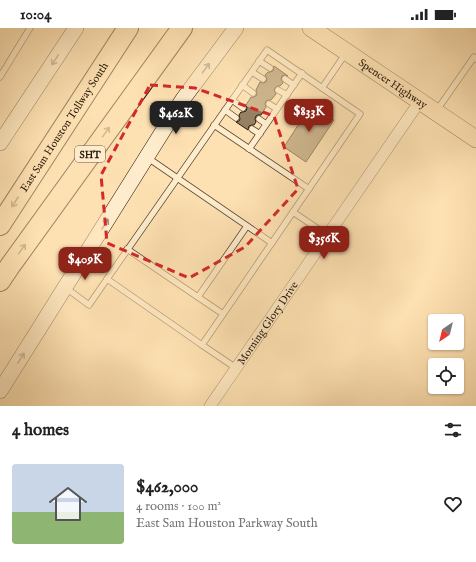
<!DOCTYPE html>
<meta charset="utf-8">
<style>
body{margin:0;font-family:"IM FELL English",serif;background:#f6f6f6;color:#222;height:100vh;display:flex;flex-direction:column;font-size:15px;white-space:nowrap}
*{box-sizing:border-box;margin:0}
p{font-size:13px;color:#767676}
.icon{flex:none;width:22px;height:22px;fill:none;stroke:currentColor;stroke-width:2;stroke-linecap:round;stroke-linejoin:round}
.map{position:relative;height:378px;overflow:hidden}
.details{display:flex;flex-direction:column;background:#fff;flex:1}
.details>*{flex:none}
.needle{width:26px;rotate:215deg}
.buttons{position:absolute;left:428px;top:286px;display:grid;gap:8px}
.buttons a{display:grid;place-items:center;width:36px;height:36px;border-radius:4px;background:#fff;box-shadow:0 1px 3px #0004;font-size:20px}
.price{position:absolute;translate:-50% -34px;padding:0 9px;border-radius:8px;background:#8f2418;color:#fff;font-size:13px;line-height:26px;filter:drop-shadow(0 1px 2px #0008)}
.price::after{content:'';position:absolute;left:50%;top:24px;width:12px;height:9px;margin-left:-6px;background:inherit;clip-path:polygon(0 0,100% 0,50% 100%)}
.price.current{background:#222;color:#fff}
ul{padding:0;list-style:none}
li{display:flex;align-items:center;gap:12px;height:100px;padding:0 12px}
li+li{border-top:1px solid #e0e0e0}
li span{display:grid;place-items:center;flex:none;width:112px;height:80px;border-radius:4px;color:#555}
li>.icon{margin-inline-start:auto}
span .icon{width:48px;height:48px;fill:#fffc;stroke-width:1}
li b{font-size:17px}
h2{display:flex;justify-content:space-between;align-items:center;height:48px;padding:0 12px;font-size:17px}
.status{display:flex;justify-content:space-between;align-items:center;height:28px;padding:0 20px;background:#fff;direction:ltr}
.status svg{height:11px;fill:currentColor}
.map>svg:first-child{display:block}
.building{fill:#968162;stroke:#25180b}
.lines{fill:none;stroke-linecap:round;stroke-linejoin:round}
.lane-casing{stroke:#5b4a35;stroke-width:7}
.street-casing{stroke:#5b4a35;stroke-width:12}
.secondary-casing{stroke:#25180b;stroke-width:16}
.primary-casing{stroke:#25180b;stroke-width:18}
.highway-casing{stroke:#25180b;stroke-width:22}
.lane{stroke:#feeccd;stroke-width:5.5}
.street{stroke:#feeccd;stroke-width:11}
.secondary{stroke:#feeccd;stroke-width:15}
.primary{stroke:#fee1b2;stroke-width:17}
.highway{stroke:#fee1b2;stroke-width:20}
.oneway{stroke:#9c8d76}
.oneway2{stroke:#9c8767}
.marked{fill:none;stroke:#d62828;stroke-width:3;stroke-dasharray:8 5;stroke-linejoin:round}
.labels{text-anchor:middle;stroke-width:3;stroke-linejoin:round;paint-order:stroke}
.shield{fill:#feeccd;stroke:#665845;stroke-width:1}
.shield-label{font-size:10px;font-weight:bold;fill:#25180b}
.street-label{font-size:11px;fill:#25180b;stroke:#feeccd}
</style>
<div class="status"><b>10:04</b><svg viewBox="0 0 49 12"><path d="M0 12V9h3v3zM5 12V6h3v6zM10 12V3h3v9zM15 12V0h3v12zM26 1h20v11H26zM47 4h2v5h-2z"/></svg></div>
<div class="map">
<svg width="476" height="378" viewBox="0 0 476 378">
<rect width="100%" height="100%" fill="#fee1b2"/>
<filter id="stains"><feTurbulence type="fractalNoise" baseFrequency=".005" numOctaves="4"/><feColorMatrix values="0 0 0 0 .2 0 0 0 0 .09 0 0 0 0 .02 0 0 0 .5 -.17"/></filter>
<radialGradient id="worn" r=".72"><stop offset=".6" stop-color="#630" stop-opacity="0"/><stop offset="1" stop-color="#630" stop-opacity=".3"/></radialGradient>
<g class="building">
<polygon points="274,38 288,48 285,47 282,48 281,51 283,55 280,58 278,58 275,60 274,62 276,66 271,72 269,72 266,73 265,76 266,79 261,87 258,87 256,88 255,91 256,94 254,97 252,97 249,98 248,102 236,94 239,93 240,91 239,87 241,84 243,84 246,83 247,80 246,77 251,69 254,69 256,68 257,65 256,62 260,54 263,55 266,54 267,51 265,47 268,44 270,44 273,43"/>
<polygon points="311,77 334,92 306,134 284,119"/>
</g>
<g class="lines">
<g class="lane-casing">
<g id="lane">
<polyline points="259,33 270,40"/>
<polyline points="252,44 263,51"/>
<polyline points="0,49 30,0"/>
<polyline points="285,51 294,57"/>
<polyline points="242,57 253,65"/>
<polyline points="322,60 346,25"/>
<polyline points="278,62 287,67"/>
<polyline points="232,72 243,80"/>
<polyline points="269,76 277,81"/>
<polyline points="225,82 236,90"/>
<polyline points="437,82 474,29 476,31"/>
<polyline points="259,91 266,96"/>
<polyline points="214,97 309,161"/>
<polyline points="252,101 260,106"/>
<polyline points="249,121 302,45"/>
<polyline points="148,130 272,215"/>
<polyline points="127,221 223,286"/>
<polyline points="107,251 267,22 360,86 293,184"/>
<polyline points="66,260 89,277 107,251 202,317"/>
<polyline points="198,269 247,198"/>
<polyline points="236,340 202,317 293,184 327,207"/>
</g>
</g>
<g class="street-casing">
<g id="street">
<path id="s1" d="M210 378 420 73"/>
</g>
</g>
<g class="secondary-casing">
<g id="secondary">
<polyline points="0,115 76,0"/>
<polyline points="0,363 183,71 236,0"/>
</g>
</g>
<g class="primary-casing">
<g id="primary">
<path id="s2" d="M311 0 476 111"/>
</g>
</g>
<g class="highway-casing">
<g id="highway">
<path id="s3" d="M0 197 128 0"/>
<polyline points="0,253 10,238 182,0"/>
</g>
</g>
<use href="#lane" class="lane"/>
<use href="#street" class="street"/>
<use href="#secondary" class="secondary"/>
<use href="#primary" class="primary"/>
<use href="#highway" class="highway"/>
</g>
<defs><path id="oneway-shaft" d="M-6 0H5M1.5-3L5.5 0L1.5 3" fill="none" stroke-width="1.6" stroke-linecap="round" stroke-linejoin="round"/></defs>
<g class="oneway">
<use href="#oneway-shaft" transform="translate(55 32) rotate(124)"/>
<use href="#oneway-shaft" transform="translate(206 40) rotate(-53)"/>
<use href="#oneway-shaft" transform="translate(105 196) rotate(-58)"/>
<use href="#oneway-shaft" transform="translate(21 330) rotate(-58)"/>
</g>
<g class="oneway2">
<use href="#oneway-shaft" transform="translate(106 104) rotate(-54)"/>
<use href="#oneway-shaft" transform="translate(15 174) rotate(123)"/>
<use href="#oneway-shaft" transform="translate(22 221) rotate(-54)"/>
</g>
<path d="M0 0H476V378H0ZM150 57 195 60 274 88 298 161 245 219 189 250 107 215 101 147Z" fill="#fee1b2" fill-opacity=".55" fill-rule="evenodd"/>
<path class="marked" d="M150 57 195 60 274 88 298 161 245 219 189 250 107 215 101 147Z"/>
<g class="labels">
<rect class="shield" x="75" y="118" width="30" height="16" rx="3"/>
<g class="shield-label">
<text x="90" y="130">SHT</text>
</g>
<g class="street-label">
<text dy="4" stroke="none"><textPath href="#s2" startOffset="99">Spencer Highway</textPath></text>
<text dy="4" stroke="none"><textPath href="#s3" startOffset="117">East Sam Houston Tollway South</textPath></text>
<text dy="4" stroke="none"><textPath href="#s1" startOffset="101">Morning Glory Drive</textPath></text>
</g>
</g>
<rect width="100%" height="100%" filter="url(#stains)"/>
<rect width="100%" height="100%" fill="url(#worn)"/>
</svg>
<div class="buttons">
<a><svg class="needle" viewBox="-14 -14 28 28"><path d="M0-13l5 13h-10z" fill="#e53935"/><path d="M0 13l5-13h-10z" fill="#767676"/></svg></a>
<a><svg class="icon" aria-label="locate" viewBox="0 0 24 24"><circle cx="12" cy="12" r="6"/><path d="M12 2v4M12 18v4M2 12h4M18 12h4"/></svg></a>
</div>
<b class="price" style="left:309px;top:105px">$833K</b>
<b class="price current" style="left:176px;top:107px">$462K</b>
<b class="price" style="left:324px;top:232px">$356K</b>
<b class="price" style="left:85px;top:253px">$409K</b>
</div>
<section class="details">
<h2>4 homes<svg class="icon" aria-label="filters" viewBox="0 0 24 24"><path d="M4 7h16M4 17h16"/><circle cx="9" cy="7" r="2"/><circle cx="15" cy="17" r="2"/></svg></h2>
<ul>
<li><span style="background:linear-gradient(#c9d6e8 60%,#8fb573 0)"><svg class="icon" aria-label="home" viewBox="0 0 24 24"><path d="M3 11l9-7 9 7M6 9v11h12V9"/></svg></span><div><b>$462,000</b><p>4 rooms · 100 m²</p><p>East Sam Houston Parkway South</p></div><svg class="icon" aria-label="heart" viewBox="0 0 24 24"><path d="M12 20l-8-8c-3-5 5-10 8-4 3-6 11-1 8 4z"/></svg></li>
</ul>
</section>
